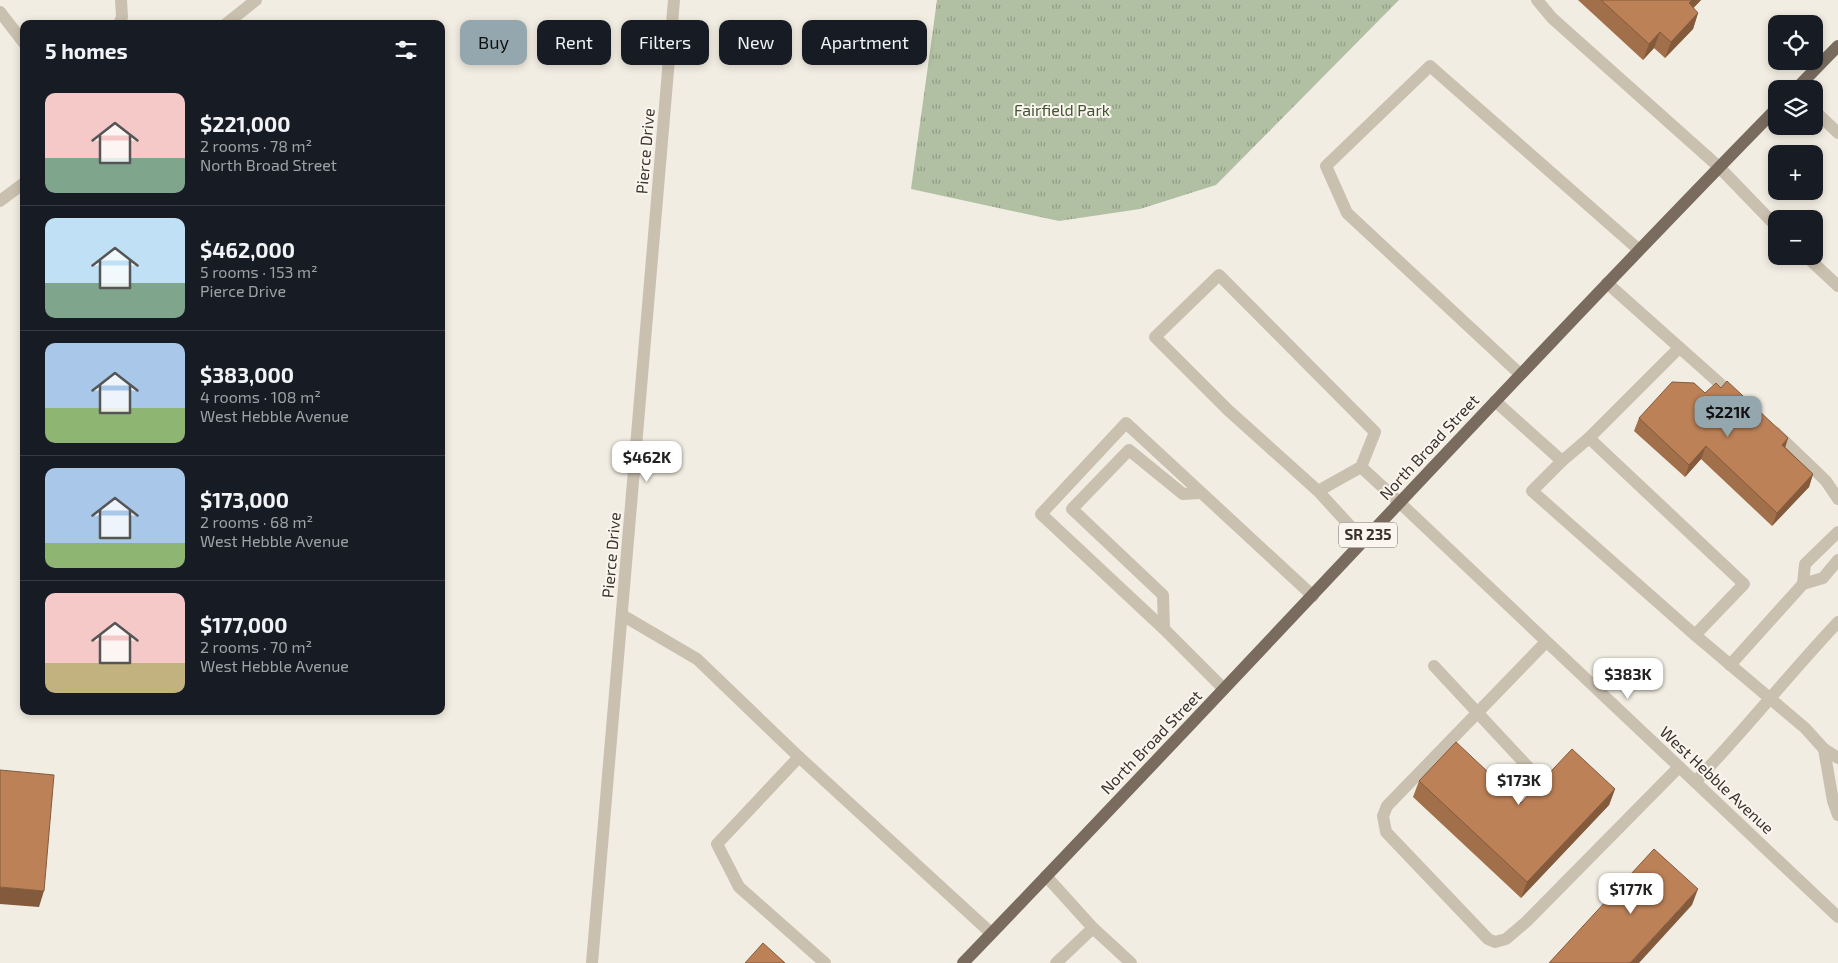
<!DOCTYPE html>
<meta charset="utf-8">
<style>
body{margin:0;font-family:"Exo 2",sans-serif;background:#242831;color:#f1f3f6;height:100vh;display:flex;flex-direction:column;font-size:19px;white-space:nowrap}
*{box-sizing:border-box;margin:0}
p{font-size:16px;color:#9ea1a6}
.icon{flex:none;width:28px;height:28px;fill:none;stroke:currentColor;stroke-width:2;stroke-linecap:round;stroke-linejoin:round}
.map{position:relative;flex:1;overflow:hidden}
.details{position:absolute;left:20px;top:20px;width:425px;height:695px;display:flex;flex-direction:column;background:#171b24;border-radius:10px;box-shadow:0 2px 8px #0003}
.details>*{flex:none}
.hud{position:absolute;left:460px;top:20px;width:475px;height:45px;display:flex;gap:10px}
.fabs{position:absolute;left:1768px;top:15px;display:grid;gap:10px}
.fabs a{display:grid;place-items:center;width:55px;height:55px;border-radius:10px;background:#171b24;box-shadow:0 2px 8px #0003;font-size:25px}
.price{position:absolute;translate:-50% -42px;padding:0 11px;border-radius:10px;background:#fff;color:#222;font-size:16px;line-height:32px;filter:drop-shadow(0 1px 2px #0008)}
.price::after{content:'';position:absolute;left:50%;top:30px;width:15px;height:11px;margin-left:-8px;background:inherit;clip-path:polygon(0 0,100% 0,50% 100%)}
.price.active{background:#95a7ae;color:#111}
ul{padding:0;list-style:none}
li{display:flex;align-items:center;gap:15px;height:125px;padding:0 25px}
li+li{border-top:1px solid #363941}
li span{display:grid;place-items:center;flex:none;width:140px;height:100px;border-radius:10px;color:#555}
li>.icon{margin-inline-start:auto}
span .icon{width:60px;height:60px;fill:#fffc;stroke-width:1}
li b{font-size:21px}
h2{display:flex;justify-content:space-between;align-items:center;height:60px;padding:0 25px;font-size:21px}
.tag{padding:0 18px;border-radius:10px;background:#171b24;box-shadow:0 2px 8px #0003;font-size:18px;line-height:45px}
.tag.active{background:#95a7ae;color:#111}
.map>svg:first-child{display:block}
.park{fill:url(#park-tufts)}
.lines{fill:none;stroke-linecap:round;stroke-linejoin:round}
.service{stroke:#cac0af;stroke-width:12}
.minor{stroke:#cac0af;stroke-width:12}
.tertiary{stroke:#cac0af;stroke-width:12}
.primary{stroke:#796c5f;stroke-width:12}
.wall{fill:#a26f4b}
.shaded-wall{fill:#845a3d}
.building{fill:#bc8157;stroke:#845a3d}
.labels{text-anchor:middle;stroke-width:4;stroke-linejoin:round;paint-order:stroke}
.shield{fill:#faf6ef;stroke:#736e66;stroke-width:1}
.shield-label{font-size:15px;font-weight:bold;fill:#39332c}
.park-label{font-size:16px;fill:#425532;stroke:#faf6ef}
.street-label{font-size:16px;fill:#39332c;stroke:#faf6ef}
</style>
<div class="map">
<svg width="1838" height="963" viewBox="0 0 1838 963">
<defs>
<pattern id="park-tufts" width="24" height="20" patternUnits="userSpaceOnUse" patternTransform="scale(1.25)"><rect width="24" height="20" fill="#b1c0a3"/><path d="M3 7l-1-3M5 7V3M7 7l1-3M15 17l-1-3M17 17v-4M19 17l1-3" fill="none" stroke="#919d85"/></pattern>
</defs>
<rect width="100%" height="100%" fill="#f2ede2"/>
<polygon class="park" points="937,0 1399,0 1216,185 1140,209 1059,221 911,189"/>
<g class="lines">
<g class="service">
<polyline points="1537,0 1552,18 1719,167 1776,226"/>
<polyline points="0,12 24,43"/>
<polyline points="119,24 122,17 121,0"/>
<polyline points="1814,110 1838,133"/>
<polyline points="1806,256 1838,286"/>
<polyline points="1607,283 1735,397"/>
<polyline points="1520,374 1347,213 1326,166 1430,66 1638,249"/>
<polyline points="1495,401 1562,461 1532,491 1695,635 1805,728 1824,749"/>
<polyline points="1775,432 1826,481 1838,499"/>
<polyline points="1589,438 1679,348"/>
<polyline points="1562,461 1589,438 1744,584 1695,635"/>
<polyline points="1361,467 1399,502"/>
<polyline points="1318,491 1361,467 1375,432 1219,275 1155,337 1228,410 1318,491 1363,540"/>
<polyline points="1803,584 1805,564 1838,532"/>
<polyline points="622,615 697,659 799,757"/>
<polyline points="1164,629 1163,595 1072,509 1129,450 1183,494 1201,493"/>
<polyline points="1546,642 1387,806 1383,816 1386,832 1488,939 1495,942 1506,939 1526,922 1679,767"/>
<polyline points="1730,665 1803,584 1823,578 1838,560"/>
<polyline points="1434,666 1530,769"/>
<polyline points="1224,689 1164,629 1041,514 1126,423 1313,596"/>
<polyline points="1838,758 1824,749 1833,801 1838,815"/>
<path d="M1695 782C1745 730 1789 674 1838 622"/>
<polyline points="1046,876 1093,928 1131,963"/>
<polyline points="825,963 739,887 717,844 799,757 991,933"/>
<polyline points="1056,963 1093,928"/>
</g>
<g class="minor">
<polyline points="1399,502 1838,917"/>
<polyline points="592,963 674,0"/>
</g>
<g class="tertiary">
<polyline points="226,24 256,0"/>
<polyline points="0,201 24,183"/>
</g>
<g class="primary">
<polyline points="1796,89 1838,46"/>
<path d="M963 963C1236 680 1501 390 1776 109"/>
</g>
</g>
<g class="wall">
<polygon points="1578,0 1701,0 1693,8 1698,13 1693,29 1665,58 1654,48 1643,60"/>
<polygon points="1721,388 1788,438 1785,447 1813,474 1809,487 1772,526 1701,459 1685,477 1634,431 1639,418"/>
<polygon points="1419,781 1521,803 1615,789 1609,805 1521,898 1413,797"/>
</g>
<g class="shaded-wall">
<polygon points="1692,0 1701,0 1683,19 1689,3"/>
<polygon points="1698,13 1693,29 1665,58 1671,42"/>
<polygon points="1660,32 1654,48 1643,60 1649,44"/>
<polygon points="1788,438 1784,451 1782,445"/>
<polygon points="1706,446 1701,459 1685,477 1689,465"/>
<polygon points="1813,474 1809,487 1772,526 1777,513"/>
<polygon points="1615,789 1609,805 1521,898 1527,882"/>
<polygon points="0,887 44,891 39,907 0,904"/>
<polygon points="1698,889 1692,905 1639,963 1630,963"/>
</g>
<g class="building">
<polygon points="1601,0 1692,0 1689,3 1698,13 1671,42 1660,32 1649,44"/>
<polygon points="1727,381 1788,438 1782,445 1813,474 1777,513 1706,446 1689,465 1639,418 1672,382 1694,383 1705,393 1716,383 1721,388"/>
<polygon points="1456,742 1521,803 1572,749 1615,789 1527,882 1419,781"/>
<polygon points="0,770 54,775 44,891 0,887"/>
<polygon points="1654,849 1698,889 1630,963 1549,963"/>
<polygon points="763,943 785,963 745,963"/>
</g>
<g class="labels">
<rect class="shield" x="1339" y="522.5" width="58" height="25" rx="4"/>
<g class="shield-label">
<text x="1368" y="540">SR 235</text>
</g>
<g class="park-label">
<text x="1062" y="116">Fairfield Park</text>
</g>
<g class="street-label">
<text transform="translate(645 151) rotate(-85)" y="6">Pierce Drive</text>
<text transform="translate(1429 447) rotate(-47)" y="6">North Broad Street</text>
<text transform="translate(611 555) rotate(-85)" y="6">Pierce Drive</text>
<text transform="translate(1151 742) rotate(-46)" y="6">North Broad Street</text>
<text transform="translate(1717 780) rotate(43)" y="6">West Hebble Avenue</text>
</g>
</g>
</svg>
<div class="fabs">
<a><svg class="icon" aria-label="locate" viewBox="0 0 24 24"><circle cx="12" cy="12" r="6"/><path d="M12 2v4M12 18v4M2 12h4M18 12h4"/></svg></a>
<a><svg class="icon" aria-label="layers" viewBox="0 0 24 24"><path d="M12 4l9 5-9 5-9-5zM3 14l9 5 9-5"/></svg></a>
<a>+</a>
<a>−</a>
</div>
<b class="price active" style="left:1728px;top:438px">$221K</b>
<b class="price" style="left:647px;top:483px">$462K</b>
<b class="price" style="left:1628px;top:700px">$383K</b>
<b class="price" style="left:1519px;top:806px">$173K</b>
<b class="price" style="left:1631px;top:915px">$177K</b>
<div class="hud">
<a class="tag active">Buy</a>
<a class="tag">Rent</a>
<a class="tag">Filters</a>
<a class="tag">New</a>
<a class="tag">Apartment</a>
</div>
<section class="details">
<h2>5 homes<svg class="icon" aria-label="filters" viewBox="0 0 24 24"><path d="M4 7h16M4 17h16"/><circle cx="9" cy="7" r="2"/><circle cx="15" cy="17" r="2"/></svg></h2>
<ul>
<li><span style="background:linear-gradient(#f6c9c9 65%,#7fa58c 0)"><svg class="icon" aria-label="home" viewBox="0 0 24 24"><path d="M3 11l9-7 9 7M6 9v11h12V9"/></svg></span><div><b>$221,000</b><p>2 rooms · 78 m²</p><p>North Broad Street</p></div></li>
<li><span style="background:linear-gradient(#bfe0f5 65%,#7fa58c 0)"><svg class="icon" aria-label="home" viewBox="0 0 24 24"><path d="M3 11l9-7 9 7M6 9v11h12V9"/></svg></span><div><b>$462,000</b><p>5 rooms · 153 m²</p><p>Pierce Drive</p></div></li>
<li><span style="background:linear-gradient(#a9c7e8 65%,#8fb573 0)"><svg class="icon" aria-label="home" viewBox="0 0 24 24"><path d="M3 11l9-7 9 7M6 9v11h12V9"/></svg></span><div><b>$383,000</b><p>4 rooms · 108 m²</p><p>West Hebble Avenue</p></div></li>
<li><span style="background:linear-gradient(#a9c7e8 75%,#8fb573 0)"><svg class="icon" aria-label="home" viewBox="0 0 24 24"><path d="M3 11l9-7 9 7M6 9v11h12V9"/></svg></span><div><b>$173,000</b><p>2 rooms · 68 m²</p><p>West Hebble Avenue</p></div></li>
<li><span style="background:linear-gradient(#f6c9c9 70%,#c2b280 0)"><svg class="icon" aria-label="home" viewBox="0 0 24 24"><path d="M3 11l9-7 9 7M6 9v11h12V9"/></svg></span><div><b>$177,000</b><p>2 rooms · 70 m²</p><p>West Hebble Avenue</p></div></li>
</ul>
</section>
</div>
